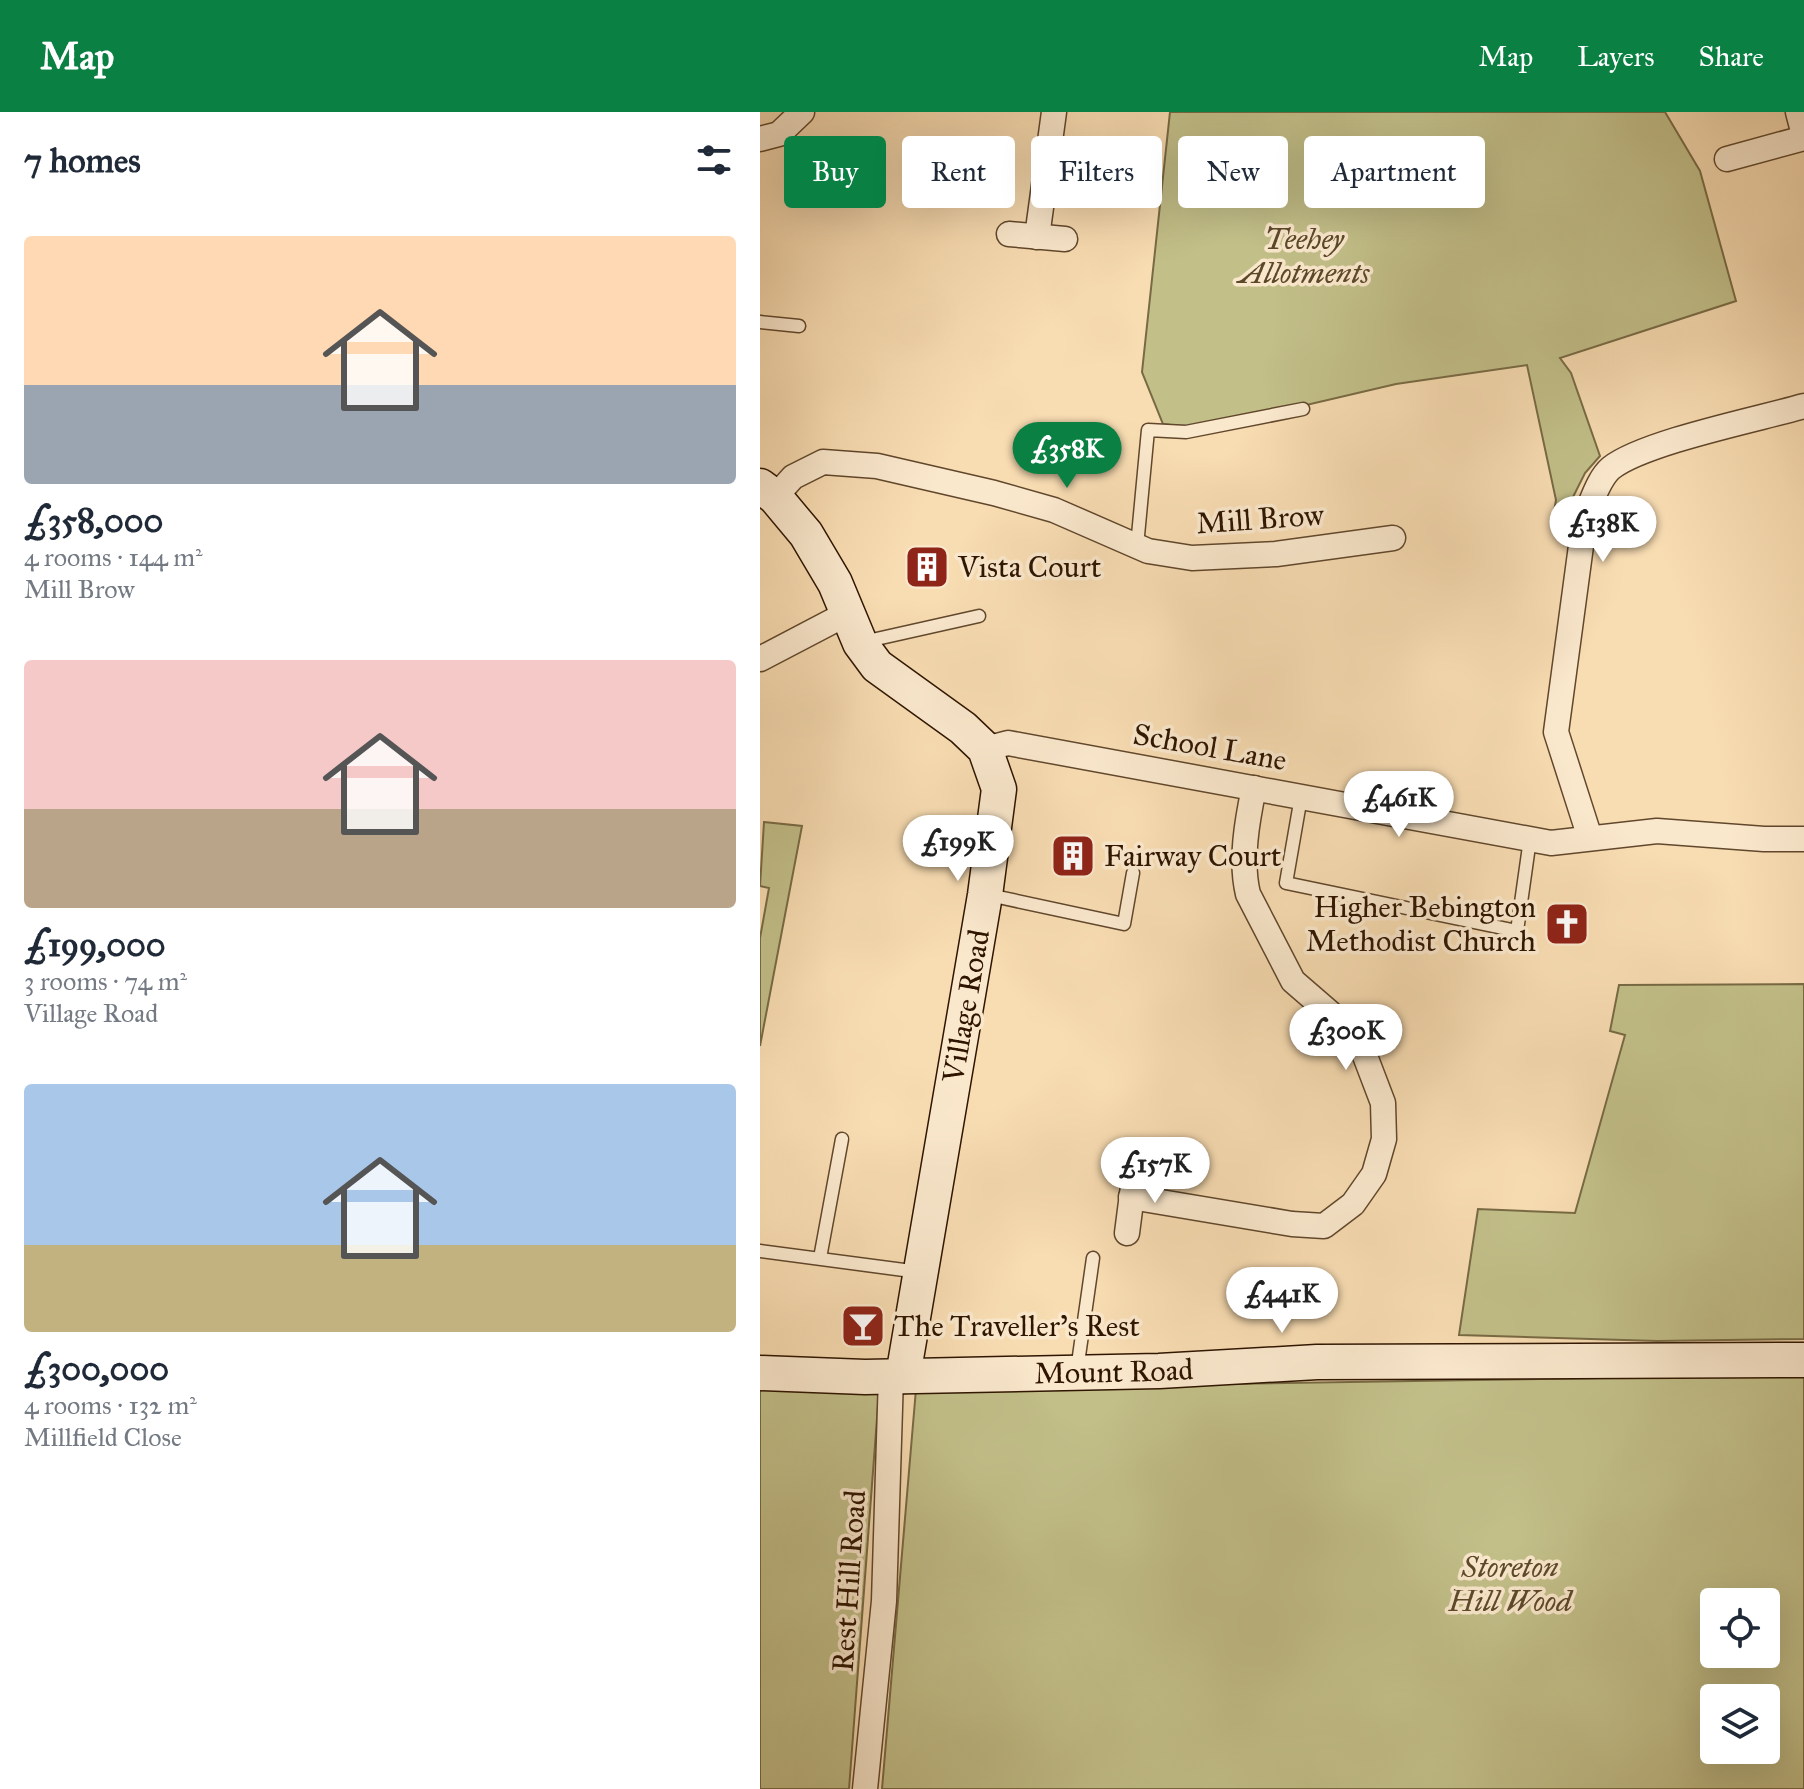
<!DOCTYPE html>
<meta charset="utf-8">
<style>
body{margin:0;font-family:"IM FELL Great Primer",serif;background:#f2f2f3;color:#1f2937;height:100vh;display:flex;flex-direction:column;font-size:30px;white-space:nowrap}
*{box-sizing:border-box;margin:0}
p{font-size:26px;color:#747a83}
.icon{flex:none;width:44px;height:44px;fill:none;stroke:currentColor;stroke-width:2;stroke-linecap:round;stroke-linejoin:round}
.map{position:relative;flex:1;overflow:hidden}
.details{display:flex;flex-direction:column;background:#fff;width:760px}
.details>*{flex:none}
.banner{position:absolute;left:24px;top:24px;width:760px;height:72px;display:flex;gap:16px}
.tools{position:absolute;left:940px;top:1476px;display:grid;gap:16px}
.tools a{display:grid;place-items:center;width:80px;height:80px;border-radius:8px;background:#fff;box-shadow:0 8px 32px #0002;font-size:40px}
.price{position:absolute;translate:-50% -68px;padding:0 18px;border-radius:28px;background:#fff;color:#222;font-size:26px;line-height:52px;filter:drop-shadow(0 2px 4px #0008)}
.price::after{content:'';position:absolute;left:50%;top:48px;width:24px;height:18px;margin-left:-12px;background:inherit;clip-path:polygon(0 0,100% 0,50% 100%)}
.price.on{background:#0b8043;color:#fff}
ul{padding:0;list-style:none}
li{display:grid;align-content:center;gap:16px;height:424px;padding:0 24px}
li span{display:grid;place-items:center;height:248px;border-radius:8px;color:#555}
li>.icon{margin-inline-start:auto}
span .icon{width:144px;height:144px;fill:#fffc;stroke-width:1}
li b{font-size:34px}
h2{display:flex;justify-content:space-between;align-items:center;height:96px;padding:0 24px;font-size:34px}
.tag{padding:0 28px;border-radius:8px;background:#fff;box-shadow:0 8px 32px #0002;font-size:28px;line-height:72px}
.tag.on{background:#0b8043;color:#fff}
header{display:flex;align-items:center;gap:48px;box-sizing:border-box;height:112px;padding:0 40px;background:#0b8043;color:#fff}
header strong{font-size:38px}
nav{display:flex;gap:44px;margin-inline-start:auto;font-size:28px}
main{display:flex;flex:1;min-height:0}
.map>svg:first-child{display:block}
.green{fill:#c2bf89;stroke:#786a44;stroke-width:2;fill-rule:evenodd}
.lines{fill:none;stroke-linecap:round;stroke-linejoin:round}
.service-casing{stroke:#61472c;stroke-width:15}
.minor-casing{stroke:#61472c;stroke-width:27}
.secondary-casing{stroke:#2f1500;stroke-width:37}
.service{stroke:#fae8cd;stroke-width:12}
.minor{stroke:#fae8cd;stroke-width:24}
.secondary{stroke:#fae8cd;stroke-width:34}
.labels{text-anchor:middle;stroke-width:7;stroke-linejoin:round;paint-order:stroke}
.park-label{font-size:30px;font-style:italic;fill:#5b4829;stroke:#fae8cd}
.street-label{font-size:30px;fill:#2f1500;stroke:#fae8cd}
.poi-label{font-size:30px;fill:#2f1500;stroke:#fae8cd;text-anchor:start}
</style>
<header>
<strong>Map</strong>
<nav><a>Map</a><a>Layers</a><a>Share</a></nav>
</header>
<main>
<section class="details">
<h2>7 homes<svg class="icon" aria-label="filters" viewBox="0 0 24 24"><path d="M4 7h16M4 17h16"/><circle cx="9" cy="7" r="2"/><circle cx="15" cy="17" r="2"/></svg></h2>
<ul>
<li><span style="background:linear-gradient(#ffd9b3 60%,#9aa5b1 0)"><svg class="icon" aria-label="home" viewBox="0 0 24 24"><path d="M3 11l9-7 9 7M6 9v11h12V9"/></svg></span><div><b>£358,000</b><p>4 rooms · 144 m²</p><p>Mill Brow</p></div></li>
<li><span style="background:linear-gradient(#f6c9c9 60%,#b9a48a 0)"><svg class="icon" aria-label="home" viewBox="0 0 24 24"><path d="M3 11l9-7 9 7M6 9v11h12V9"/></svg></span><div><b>£199,000</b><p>3 rooms · 74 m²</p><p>Village Road</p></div></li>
<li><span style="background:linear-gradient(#a9c7e8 65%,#c2b280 0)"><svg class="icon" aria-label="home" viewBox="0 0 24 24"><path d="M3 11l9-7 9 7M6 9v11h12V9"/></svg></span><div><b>£300,000</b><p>4 rooms · 132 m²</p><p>Millfield Close</p></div></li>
</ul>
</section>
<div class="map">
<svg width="1044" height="1677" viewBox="0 0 1044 1677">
<rect width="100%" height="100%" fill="#f8dcb2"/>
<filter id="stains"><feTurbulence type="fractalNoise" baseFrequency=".0025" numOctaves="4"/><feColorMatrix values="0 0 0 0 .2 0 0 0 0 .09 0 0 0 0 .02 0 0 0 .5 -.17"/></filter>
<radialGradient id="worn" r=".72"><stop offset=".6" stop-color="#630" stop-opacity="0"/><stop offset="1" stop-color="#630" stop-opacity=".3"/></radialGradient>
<g class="green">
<polygon points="410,0 905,0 940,59 976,189 800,246 811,261 840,344 825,361 806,399 794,399 796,388 767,253 636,272 444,317 403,312 382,260"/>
<polygon points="4,710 42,714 0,934 0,826 9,776 0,774"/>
<polygon points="1044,872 1044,1227 897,1229 699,1223 718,1097 815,1101 865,923 850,919 859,873"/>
<path d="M906 1265H1044V1677H122L156 1277ZM954 1490H1006V1542H954ZM954 1586H1006V1638H954Z"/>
<polygon points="0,1275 119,1280 89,1677 0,1677"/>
</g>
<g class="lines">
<g class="service-casing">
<g id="service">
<polyline points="0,210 39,214"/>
<polyline points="377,434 388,318 426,320 543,297"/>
<polyline points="103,530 219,504"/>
<polyline points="541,685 526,771 757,819 770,727"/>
<polyline points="229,783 364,812 373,761"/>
<polyline points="0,1139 159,1160"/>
<polyline points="60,1146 82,1027"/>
<polyline points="317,1258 333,1146"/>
</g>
</g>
<g class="minor-casing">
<g id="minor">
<polyline points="1038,0 1044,23"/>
<polyline points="0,27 19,22 42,0"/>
<polyline points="967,47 1044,26"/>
<polyline points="249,122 305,127"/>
<polyline points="277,125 294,0"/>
<polyline points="15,385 33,365 63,350 117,354 234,381 294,398 388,439 432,446 516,442 633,426"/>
<polyline points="0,547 88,501"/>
<polyline points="225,637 248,631 791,731 897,719 1004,727 1044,727"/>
<path d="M830 726 796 620 825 404C832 390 838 367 851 356 884 330 999 307 1044 294"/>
<path d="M371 1085 532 1112 564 1114 593 1092 614 1062 624 1027 623 991 602 936 570 901 533 869 488 782C480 749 487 709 494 676"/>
<polyline points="367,1121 375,1059"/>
<polyline points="105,1677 124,1489 131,1264"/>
</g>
</g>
<g class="secondary-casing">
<g id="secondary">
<polyline points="0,374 15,385 46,422 75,471 100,531 117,554 203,616 225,637 239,677 225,783 143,1264"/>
<path id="s1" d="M0 1261 105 1265 399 1259 557 1250 1044 1248"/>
</g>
</g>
<use href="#service" class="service"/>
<use href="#minor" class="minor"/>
<use href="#secondary" class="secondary"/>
</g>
<defs>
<g id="building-square" transform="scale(2.3)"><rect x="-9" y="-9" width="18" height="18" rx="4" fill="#8f2418" stroke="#fae8cd"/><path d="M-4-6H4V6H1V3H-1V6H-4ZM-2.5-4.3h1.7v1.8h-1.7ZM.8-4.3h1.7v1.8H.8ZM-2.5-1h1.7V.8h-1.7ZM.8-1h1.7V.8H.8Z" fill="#fff"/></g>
<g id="church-square" transform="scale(2.3)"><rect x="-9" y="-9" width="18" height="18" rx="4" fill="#8f2418" stroke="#fae8cd"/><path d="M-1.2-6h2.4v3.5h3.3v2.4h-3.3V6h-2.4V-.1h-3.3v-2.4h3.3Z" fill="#fff"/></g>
<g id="bar-square" transform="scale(2.3)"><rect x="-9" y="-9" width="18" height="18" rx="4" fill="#8f2418" stroke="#fae8cd"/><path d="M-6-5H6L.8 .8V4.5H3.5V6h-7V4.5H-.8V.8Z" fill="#fff"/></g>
</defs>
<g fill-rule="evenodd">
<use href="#building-square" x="167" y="455"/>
<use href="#building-square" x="313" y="744"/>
<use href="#church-square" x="807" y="812"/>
<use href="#bar-square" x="103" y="1214"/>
</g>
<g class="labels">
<g class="park-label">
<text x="544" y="137">Teehey<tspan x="544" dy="34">Allotments</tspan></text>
<text x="750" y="1465">Storeton<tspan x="750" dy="34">Hill Wood</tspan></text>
</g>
<g class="street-label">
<text transform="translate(500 407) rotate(-4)" y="10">Mill Brow</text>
<text transform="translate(450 635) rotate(10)" y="10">School Lane</text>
<text transform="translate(206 894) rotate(-80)" y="10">Village Road</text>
<text dy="10" stroke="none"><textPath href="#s1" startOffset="354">Mount Road</textPath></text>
<text transform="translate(89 1469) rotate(-86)" y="10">Rest Hill Road</text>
</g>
<g class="poi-label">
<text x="198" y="465">Vista Court</text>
<text x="344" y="754">Fairway Court</text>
<text x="776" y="805" text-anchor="end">Higher Bebington<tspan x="776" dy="34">Methodist Church</tspan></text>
<text x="134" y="1224">The Traveller's Rest</text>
</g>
</g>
<rect width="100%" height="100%" filter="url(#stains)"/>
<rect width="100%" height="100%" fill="url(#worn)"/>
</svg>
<div class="tools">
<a><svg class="icon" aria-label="locate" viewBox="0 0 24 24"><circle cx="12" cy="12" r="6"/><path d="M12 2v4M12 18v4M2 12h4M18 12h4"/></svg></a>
<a><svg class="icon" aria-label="layers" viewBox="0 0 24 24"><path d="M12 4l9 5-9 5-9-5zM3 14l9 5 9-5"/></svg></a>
</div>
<b class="price on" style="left:307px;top:378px">£358K</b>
<b class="price" style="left:843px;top:452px">£138K</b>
<b class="price" style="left:639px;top:727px">£461K</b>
<b class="price" style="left:198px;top:771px">£199K</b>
<b class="price" style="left:586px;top:960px">£300K</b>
<b class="price" style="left:395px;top:1093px">£157K</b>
<b class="price" style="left:522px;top:1223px">£441K</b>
<div class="banner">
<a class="tag on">Buy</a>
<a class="tag">Rent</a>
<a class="tag">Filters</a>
<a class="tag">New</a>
<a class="tag">Apartment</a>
</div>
</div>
</main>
